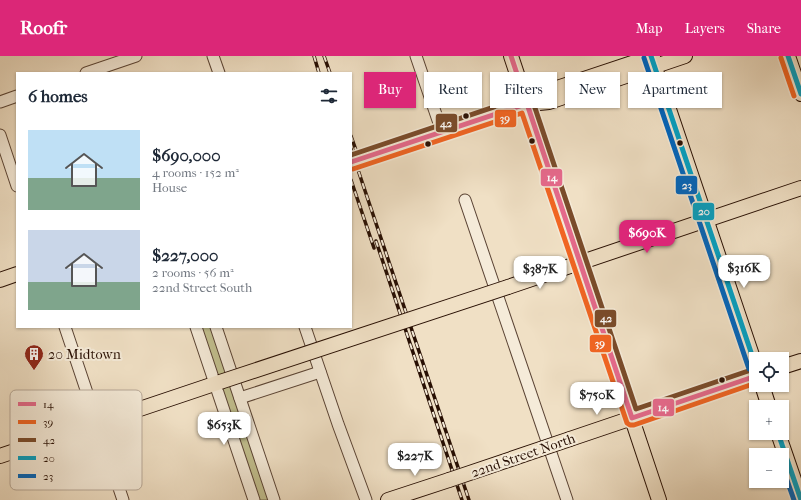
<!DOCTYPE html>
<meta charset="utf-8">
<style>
body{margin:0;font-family:"IM FELL French Canon",serif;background:#f2f2f3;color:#1f2937;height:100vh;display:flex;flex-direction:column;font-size:15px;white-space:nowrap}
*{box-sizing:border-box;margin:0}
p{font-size:13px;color:#747a83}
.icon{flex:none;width:22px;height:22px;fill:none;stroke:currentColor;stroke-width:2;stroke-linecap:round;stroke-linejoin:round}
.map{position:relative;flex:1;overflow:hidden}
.panel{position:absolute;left:16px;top:16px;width:336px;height:256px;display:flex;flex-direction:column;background:#fff;border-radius:0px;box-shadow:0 1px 3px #0004}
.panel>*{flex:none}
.banner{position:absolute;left:364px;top:16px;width:377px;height:36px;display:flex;gap:8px}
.tools{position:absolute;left:749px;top:296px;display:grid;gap:8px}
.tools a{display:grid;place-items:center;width:40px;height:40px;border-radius:0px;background:#fff;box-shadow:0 1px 3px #0004;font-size:20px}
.price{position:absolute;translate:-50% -34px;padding:0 9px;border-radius:8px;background:#fff;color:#222;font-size:13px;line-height:26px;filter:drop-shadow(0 1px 2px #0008)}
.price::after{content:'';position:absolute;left:50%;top:24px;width:12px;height:9px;margin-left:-6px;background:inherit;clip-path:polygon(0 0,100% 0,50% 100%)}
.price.on{background:#db2777;color:#fff}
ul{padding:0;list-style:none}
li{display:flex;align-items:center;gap:12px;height:100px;padding:0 12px}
li span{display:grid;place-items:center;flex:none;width:112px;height:80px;border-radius:0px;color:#555}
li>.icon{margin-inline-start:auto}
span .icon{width:48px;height:48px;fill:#fffc;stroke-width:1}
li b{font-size:17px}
h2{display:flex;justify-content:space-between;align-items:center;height:48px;padding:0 12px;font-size:17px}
.pill{padding:0 14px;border-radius:0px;background:#fff;box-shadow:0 1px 3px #0004;font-size:14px;line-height:36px}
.pill.on{background:#db2777;color:#fff}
header{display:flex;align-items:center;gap:24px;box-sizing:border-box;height:56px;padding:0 20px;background:#db2777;color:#fff}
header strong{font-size:19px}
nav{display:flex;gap:22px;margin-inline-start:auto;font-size:14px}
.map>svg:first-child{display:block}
.green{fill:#c2c08f;stroke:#756849}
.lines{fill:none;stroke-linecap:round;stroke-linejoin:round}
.major-tunnel{stroke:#d2c1a8;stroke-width:14;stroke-dasharray:14 7;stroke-linecap:butt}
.minor-casing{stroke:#5a4334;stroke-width:13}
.major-casing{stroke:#280f03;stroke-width:16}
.minor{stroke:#f5ebd9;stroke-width:11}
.major{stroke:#f0e0c5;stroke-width:14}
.rail-casing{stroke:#280f03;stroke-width:3.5}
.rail{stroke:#f5ebd9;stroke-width:2;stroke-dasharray:6;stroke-linecap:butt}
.major-bridge-casing{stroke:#280f03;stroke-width:16;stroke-linecap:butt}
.major-bridge{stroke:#f0e0c5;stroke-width:14}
.bus-1-casing{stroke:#f5ebd9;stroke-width:8}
.bus-2-casing{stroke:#f5ebd9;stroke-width:8}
.bus-3-casing{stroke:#f5ebd9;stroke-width:8}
.bus-4-casing{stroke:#f5ebd9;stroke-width:8}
.bus-5-casing{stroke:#f5ebd9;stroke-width:8}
.bus-1{stroke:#e6698c;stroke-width:5}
.bus-2{stroke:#f26522;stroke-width:5}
.bus-3{stroke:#7a4b2a;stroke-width:5}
.bus-4{stroke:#02a1c4;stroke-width:5}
.bus-5{stroke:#0065bd;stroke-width:5}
.bus-dot{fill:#280f03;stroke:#f5ebd9;stroke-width:1.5}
.labels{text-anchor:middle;stroke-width:4;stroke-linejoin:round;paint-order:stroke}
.poi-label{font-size:14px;fill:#280f03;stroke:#f5ebd9;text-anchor:start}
.street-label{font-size:14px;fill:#280f03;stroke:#f5ebd9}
.key{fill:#f5ebd9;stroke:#b8a999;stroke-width:1}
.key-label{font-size:11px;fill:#280f03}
.line-badge{stroke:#f5ebd9;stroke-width:1.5}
.badge-label{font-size:11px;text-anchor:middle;font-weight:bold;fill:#fff}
</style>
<header>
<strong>Roofr</strong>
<nav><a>Map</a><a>Layers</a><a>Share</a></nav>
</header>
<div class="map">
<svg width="801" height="444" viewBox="0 0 801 444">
<rect width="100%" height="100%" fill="#f0e0c5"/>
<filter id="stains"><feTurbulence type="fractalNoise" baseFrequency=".005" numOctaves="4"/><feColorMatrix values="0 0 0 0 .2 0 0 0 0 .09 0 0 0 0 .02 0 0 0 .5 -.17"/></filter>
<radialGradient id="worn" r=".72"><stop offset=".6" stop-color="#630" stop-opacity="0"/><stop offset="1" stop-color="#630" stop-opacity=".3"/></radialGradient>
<polygon class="green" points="201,271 212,271 270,444 259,444"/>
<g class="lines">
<polyline class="major-tunnel" points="351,106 391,93"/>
<g class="minor-casing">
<g id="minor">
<polyline points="213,0 219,17"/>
<polyline points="416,0 442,76"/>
<polyline points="86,17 136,0"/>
<polyline points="0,46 17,40"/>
<polyline points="0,79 17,130"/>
<polyline points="465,144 567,444"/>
<polyline points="65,271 123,444"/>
<polyline points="196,271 254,444"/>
<polyline points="216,271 274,444"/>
<polyline points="305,271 338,368 366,444"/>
<polyline points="240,342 320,316"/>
</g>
</g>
<g class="major-casing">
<g id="major">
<polyline points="511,0 659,444"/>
<polyline points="651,0 756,311"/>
<polyline points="788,0 801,38"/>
<polyline points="529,48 549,46 685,0"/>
<polyline points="391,93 526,48 545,36 653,0"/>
<polyline points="0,224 17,218"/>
<polyline points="508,231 801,132"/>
<polyline points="782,311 801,305"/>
<polyline points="762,329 769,351"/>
<polyline points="778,377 801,444"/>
<polyline points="570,383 756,320"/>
<polyline points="0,400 220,326"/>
<polyline points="388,444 449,424"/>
</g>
</g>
<use href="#minor" class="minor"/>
<use href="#major" class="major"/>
<g class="rail-casing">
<g id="rail">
<polyline points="314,0 319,17"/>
<polyline points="324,0 330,17"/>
<polyline points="351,80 357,97"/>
<polyline points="351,93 469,444"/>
<polyline points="351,124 374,192"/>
<polyline points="376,185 462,444"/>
</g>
</g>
<use href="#rail" class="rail"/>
<g class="major-bridge-casing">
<g id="major-bridge">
<polyline points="220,326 508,231"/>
<polyline points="449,424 570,383"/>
</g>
</g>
<use href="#major-bridge" class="major-bridge"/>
<g class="bus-1-casing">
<g id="bus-1">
<polyline points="511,0 632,362 756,320"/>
<polyline points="351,106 526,48"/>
</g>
</g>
<g class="bus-2-casing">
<g id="bus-2">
<polyline points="781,2 794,40"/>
<polyline points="353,113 522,57 627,367 630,369 634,369 756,327"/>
</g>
</g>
<g class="bus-3-casing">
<polyline id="bus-3" points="351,99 524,41 529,42 533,46 636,353 754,313"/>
</g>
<g class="bus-4-casing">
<g id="bus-4">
<polyline points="651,0 756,311"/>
<polyline points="788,0 801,38"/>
<polyline points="778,377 801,444"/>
</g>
</g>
<g class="bus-5-casing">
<g id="bus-5">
<polyline points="644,2 749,313"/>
<polyline points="782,410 794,444"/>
</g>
</g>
<use href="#bus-1" class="bus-1"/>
<use href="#bus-2" class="bus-2"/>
<use href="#bus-3" class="bus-3"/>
<use href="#bus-4" class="bus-4"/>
<use href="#bus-5" class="bus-5"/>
</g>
<defs>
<g id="building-pin" transform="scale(1)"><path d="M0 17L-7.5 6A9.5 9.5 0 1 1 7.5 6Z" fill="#8f2418" stroke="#f5ebd9"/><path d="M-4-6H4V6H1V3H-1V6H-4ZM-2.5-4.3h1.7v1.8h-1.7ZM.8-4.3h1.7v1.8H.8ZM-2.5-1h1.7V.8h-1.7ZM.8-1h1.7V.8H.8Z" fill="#fff"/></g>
</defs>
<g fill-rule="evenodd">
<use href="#building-pin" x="34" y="298"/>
</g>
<g class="bus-dot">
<circle cx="466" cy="60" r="3.5"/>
<circle cx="532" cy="85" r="3.5"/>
<circle cx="680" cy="87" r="3.5"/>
<circle cx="428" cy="88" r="3.5"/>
<circle cx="722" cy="324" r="3.5"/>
</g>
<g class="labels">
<g class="poi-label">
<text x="48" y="303">20 Midtown</text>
</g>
<g class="street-label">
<text transform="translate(523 399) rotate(-19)" y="5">22nd Street North</text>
</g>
</g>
<rect x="10" y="334" width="132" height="100" rx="6" class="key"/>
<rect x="18" y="346" width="18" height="4" fill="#e6698c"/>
<rect x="18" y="364" width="18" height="4" fill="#f26522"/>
<rect x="18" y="382" width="18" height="4" fill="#7a4b2a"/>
<rect x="18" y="400" width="18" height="4" fill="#02a1c4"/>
<rect x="18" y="418" width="18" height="4" fill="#0065bd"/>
<g class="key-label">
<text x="43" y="352">14</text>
<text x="43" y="370">39</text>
<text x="43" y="388">42</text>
<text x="43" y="406">20</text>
<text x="43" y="424">23</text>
</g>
<g class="line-badge">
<rect x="494" y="53" width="23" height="19" rx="4" fill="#f26522"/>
<rect x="435" y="57" width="23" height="20" rx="4" fill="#7a4b2a"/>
<rect x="540" y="112" width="23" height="19" rx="4" fill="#e6698c"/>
<rect x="675" y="119" width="23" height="20" rx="4" fill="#0065bd"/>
<rect x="692" y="146" width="23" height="19" rx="4" fill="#02a1c4"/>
<rect x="594" y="253" width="23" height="19" rx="4" fill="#7a4b2a"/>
<rect x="589" y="278" width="23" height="19" rx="4" fill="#f26522"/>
<rect x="652" y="342" width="23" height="19" rx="4" fill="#e6698c"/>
</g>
<g class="badge-label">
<text x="505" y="66">39</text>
<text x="446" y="71">42</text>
<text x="552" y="125">14</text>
<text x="687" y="133">23</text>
<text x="704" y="159">20</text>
<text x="606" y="266">42</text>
<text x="600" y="291">39</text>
<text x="663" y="355">14</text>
</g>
<rect width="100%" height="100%" filter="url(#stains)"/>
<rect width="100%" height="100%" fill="url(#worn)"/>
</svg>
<div class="tools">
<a><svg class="icon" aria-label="locate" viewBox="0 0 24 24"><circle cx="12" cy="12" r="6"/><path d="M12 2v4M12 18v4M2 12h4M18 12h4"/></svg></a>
<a>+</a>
<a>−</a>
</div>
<b class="price on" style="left:647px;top:198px">$690K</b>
<b class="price" style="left:744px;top:233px">$316K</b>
<b class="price" style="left:540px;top:234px">$387K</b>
<b class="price" style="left:597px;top:360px">$750K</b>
<b class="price" style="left:224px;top:390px">$653K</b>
<b class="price" style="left:415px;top:421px">$227K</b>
<div class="banner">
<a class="pill on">Buy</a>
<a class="pill">Rent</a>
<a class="pill">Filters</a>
<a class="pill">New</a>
<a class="pill">Apartment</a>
</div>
<section class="panel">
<h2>6 homes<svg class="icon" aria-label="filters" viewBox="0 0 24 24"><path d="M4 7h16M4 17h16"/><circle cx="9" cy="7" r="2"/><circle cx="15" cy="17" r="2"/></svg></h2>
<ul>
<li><span style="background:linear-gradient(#bfe0f5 60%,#7fa58c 0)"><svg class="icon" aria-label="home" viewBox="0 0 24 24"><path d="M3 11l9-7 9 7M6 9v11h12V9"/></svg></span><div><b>$690,000</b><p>4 rooms · 152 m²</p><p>House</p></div></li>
<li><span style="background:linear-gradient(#c9d6e8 65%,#7fa58c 0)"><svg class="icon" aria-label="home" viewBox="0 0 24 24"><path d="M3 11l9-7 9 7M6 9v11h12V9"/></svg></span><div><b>$227,000</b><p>2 rooms · 56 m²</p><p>22nd Street South</p></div></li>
</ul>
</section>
</div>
